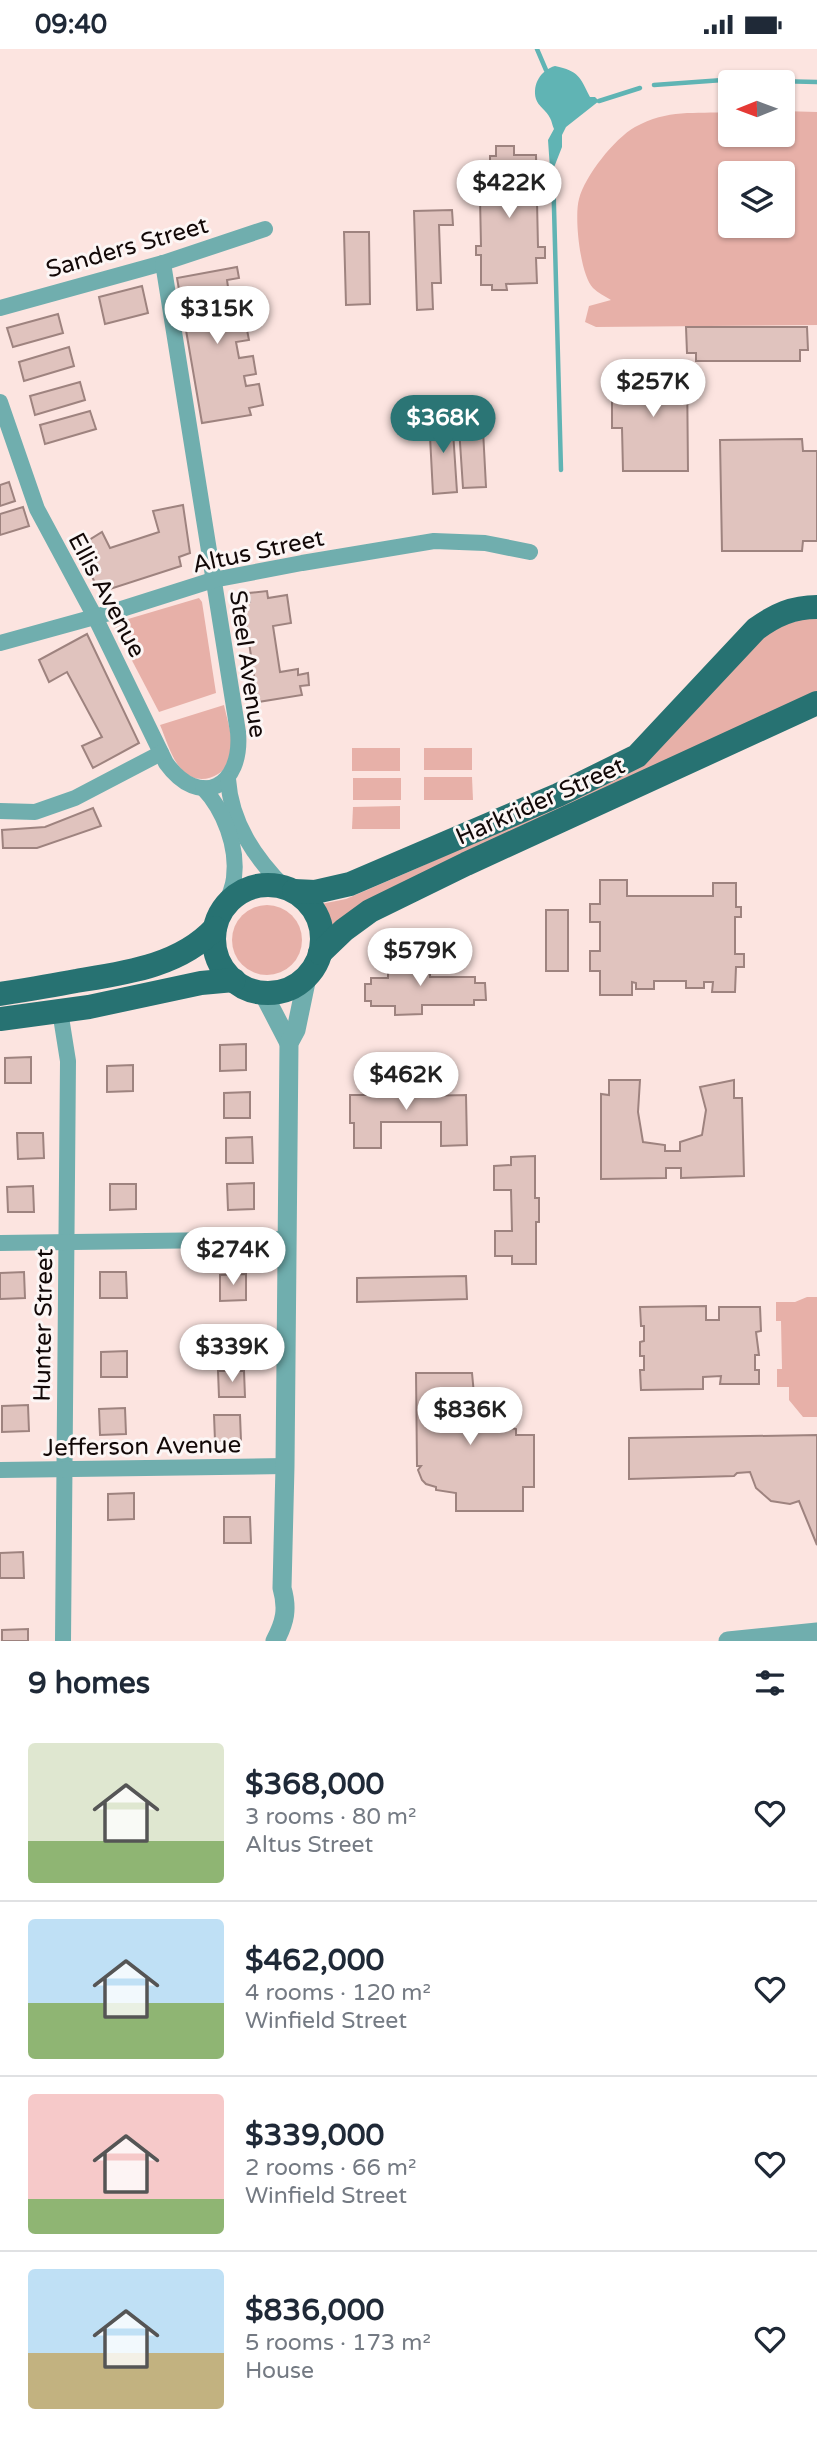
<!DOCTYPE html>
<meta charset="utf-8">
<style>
body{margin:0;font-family:"Varela Round",sans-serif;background:#f2f2f3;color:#1f2937;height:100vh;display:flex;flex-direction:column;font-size:26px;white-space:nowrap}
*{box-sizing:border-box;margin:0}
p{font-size:23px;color:#747a83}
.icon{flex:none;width:38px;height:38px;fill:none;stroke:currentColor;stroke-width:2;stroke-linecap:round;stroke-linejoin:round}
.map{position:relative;height:1592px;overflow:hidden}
.drawer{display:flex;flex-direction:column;background:#fff;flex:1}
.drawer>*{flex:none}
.needle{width:46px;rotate:269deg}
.controls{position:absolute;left:718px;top:21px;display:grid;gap:14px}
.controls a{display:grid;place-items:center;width:77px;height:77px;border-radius:7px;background:#fff;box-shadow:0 2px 5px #0004;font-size:35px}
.price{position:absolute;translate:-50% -60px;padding:0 16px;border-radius:24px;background:#fff;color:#222;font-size:23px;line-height:46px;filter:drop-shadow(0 2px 4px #0008)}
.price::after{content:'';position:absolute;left:50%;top:42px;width:21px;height:16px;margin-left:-10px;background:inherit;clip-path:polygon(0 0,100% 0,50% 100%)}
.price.selected{background:#2b7575;color:#fff}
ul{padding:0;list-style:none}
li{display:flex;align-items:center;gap:21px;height:175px;padding:0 28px}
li+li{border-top:2px solid #e0e1e3}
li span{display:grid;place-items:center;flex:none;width:196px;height:140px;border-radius:7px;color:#555}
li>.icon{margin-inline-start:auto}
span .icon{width:84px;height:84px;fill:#fffc;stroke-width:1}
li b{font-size:30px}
h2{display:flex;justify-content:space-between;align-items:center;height:84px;padding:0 28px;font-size:30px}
.status{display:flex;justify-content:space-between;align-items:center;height:49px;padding:0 35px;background:#fff;direction:ltr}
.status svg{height:19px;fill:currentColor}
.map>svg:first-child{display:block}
.green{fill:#e7b0a8;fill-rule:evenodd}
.water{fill:#60b4b4}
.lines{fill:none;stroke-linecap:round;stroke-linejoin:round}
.stream{stroke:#60b4b4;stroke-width:4.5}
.building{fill:#e0c3be;stroke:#9e837f;stroke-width:2}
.minor{stroke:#70aeae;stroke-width:16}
.tertiary{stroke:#70aeae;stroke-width:19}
.primary{stroke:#277272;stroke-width:24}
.labels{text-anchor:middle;stroke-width:6;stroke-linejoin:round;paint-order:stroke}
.street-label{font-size:24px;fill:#120807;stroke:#fcf6f5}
</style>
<div class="status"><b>09:40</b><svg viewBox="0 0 49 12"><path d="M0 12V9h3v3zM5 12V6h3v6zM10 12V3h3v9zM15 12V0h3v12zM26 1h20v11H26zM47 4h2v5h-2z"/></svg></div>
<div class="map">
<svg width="817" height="1592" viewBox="0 0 817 1592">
<rect width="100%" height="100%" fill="#fce4e0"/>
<g class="green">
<path d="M782 62 817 63V276L596 278 585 273 589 257 611 251C605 247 598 244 593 239 580 226 574 167 579 150 585 127 614 90 635 78 668 60 694 65 730 63V86H782ZM730 124H782V177H730Z"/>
<polygon points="199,549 202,553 216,644 159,663 116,581 115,576 118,573"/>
<polygon points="817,566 817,646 331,882 321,855 346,850 420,818 638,718 757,593 777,578"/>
<path d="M224 656C227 670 232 685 232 699 233 725 200 741 182 721 171 709 166 690 160 676Z"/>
<rect x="352" y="699" width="48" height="23"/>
<rect x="424" y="699" width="48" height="22"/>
<polygon points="424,728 472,728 473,751 424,751"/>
<rect x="353" y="729" width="48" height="22"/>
<polygon points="400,757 400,780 352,780 353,758"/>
<circle cx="267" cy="891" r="35"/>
<polygon points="807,1248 817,1248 817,1368 803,1368 789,1351 789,1338 777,1338 777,1320 782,1320 781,1272 776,1272 776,1253 795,1253"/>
</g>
<path class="water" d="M555 17C579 22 580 28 590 48H595L599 52 566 78 562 86V98L553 121 550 120 548 91 554 80C552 76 552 72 550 69 547 62 538 57 536 50 532 35 541 21 555 17Z"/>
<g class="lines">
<g class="stream">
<polyline points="537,0 546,21"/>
<polyline points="654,36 723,31 817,33"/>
<polyline points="599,52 640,39"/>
<polyline points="553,121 561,421"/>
</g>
</g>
<g class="building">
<polygon points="496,97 514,97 514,106 536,106 538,198 545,198 545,209 536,209 537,234 506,235 507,241 492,241 492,236 481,236 481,206 476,206 476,197 481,197 480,149 475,150 475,139 479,139 478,125 490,125 490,107 496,107"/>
<polygon points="452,161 453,176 439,176 441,234 432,234 433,260 417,261 414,162"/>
<polygon points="344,183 369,183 370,255 346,256"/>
<polygon points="237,218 239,229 227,231 229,245 241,243 243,259 230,262 233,278 246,276 249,291 236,293 239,309 253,307 256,325 244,327 246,337 259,335 263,356 249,359 251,366 202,374 177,229"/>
<polygon points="142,237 148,264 105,275 99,248"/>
<polygon points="58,265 63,284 13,298 7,279"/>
<polygon points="686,278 807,278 808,301 800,301 800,312 696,312 696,304 687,304"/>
<polygon points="69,298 74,317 24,332 19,313"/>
<polygon points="687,319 688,422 623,422 622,379 612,379 612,343 622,343 621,320"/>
<polygon points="80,333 85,351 35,366 30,347"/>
<polygon points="90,362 96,380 45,395 40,376"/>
<polygon points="482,362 486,438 463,439 458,363"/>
<polygon points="452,367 457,443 433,445 429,368"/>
<polygon points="802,390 803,402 817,402 817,492 803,492 802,502 722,502 720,391"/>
<polygon points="9,433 15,452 0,457 0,436"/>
<polygon points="183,456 190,504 179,508 181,517 110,540 108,533 96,536 78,498 102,483 110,499 159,483 153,462"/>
<polygon points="23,458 29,477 0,486 0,465"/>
<polygon points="267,542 268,549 287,546 291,574 273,577 280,623 298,620 298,626 308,624 309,636 300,637 302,646 258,653 243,554 250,553 249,544"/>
<polygon points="87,585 139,694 93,719 82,697 102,688 67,623 49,633 39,611"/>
<polygon points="93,759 101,777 37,799 3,799 2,781 45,778"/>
<polygon points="600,831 627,831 627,847 713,847 713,834 736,834 736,858 741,858 741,868 735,868 735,905 744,905 744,918 736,918 735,943 712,943 713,933 704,933 704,939 686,939 686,932 654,932 654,940 636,940 636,934 632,933 632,946 600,946 600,922 590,922 590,902 600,902 600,873 590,873 590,855 600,855"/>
<rect x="546" y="861" width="22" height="61"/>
<polygon points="388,908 430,908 430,928 475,928 475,934 485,934 486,951 474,951 474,956 422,956 422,965 395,966 395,957 371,957 371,952 365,952 365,935 371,935 371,929 388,929"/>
<polygon points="246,995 246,1021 220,1022 220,996"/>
<polygon points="31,1008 31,1034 5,1034 5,1009"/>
<polygon points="133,1016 133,1042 107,1043 107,1017"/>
<polygon points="373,1026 388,1026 389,1046 400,1046 400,1030 420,1030 420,1047 466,1046 467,1096 441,1097 441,1073 381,1073 381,1099 354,1099 354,1074 350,1074 350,1046 373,1046"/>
<polygon points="609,1031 640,1031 638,1063 643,1093 665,1096 665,1102 680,1102 680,1093 702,1086 706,1061 700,1038 734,1031 734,1049 742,1049 744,1127 681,1129 681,1119 666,1119 666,1129 601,1130 601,1045 609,1046"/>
<polygon points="250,1043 250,1069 224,1069 224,1044"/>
<polygon points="17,1084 43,1084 44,1109 18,1110"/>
<polygon points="252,1088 253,1114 226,1114 226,1089"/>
<polygon points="535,1107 535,1149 539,1149 539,1173 536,1173 536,1215 512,1215 512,1207 495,1207 495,1182 512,1182 511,1141 494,1141 494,1117 511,1116 511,1108"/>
<polygon points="254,1134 254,1160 228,1161 227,1135"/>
<polygon points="110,1135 136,1135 136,1160 110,1161"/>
<polygon points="33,1137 34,1163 8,1163 7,1138"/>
<polygon points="24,1223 25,1249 0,1250 0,1224"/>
<polygon points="100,1223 126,1223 127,1249 100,1249"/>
<polygon points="246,1225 246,1251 220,1252 220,1226"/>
<polygon points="466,1227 467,1250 357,1253 357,1229"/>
<polygon points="706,1257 706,1271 719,1271 719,1258 760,1258 761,1282 756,1283 759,1306 755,1306 755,1321 759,1321 759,1335 720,1335 721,1327 703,1328 703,1340 641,1341 640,1321 644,1321 644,1307 640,1307 640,1293 644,1292 644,1277 641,1277 640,1258"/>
<polygon points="240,1282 241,1308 214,1309 214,1283"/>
<polygon points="127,1302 127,1328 101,1328 101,1303"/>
<polygon points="218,1322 244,1322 245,1348 219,1348"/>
<polygon points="416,1324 472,1324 474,1345 481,1346 489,1365 503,1374 503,1378 516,1380 516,1386 534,1386 534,1438 523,1438 523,1462 456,1462 456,1444 436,1441 436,1438 426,1435 422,1431 418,1421 421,1417 417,1417"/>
<polygon points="28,1356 29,1382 2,1383 2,1357"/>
<polygon points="125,1359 126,1385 100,1386 99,1360"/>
<polygon points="214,1366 240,1366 241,1392 215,1392"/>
<polygon points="817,1386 817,1496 799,1452 790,1455 771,1452 756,1439 750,1423 737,1424 734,1427 629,1430 629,1389"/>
<polygon points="134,1444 134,1470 108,1471 108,1445"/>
<polygon points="224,1468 250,1468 251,1494 224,1494"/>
<polygon points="23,1503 24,1529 0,1529 0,1504"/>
<polygon points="28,1580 28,1592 2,1592 2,1581"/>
</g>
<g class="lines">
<g class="minor">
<polyline points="0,259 163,214 265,180"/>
<path d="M0 353 37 460 95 568 166 714C200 761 243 738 238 683L163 214"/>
<polyline points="0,594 109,564 213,531 302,514 434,492 485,494 530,503"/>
<path d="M228 730C231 774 255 809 285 839"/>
<path d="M203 739C224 761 238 798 234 829 233 841 226 854 221 865"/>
<polyline points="0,762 35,763 75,749 161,704"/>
<polyline points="60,962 68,1012 63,1592"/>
<polyline points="0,1194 287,1190"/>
<polyline points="0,1421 285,1417"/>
</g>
<g class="tertiary">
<polyline points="263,944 289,994"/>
<path d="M275 1592C285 1573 288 1560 282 1539L285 1417 289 994 296 981 307 928"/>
<polyline points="728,1592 817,1583"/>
</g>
<g class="primary">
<circle cx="268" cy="890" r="54"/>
<path d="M294 842 315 843 350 835 558 746 637 707 756 580C775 566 793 558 817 558"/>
<polyline points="320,904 344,881 370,862 466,815 817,654"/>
<path d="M0 945C25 941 50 937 76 932 125 924 180 917 215 879"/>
<polyline points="0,970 89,958 201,934 234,931"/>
</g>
</g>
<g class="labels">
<g class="street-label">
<text transform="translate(127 198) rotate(-16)" y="8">Sanders Street</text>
<text transform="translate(258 502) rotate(-12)" y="8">Altus Street</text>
<text transform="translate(107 546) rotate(62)" y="8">Ellis Avenue</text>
<text transform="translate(248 615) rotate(82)" y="8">Steel Avenue</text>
<text transform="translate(540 752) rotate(-24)" y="8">Harkrider Street</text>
<text transform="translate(43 1276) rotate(-89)" y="8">Hunter Street</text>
<text transform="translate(142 1397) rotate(-1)" y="8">Jefferson Avenue</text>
</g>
</g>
</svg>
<div class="controls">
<a><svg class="needle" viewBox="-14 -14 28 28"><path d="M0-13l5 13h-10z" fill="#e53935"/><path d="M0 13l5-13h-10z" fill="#747a83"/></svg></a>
<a><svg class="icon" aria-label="layers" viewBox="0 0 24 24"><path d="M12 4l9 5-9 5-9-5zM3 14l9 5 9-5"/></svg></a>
</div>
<b class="price" style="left:509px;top:171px">$422K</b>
<b class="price" style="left:217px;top:297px">$315K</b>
<b class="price" style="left:653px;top:370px">$257K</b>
<b class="price selected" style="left:443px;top:406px">$368K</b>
<b class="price" style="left:420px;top:939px">$579K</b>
<b class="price" style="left:406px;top:1063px">$462K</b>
<b class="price" style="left:233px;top:1238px">$274K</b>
<b class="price" style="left:232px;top:1335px">$339K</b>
<b class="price" style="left:470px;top:1398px">$836K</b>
</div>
<section class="drawer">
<h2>9 homes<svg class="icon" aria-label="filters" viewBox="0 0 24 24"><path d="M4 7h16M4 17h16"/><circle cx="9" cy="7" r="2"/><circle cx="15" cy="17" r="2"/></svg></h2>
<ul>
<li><span style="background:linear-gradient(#dfe7d0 70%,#8fb573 0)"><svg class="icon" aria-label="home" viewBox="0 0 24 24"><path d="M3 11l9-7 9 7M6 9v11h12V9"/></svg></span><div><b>$368,000</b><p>3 rooms · 80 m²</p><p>Altus Street</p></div><svg class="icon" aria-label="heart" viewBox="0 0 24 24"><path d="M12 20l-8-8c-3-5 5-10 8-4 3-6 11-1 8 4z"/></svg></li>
<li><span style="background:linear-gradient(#bfe0f5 60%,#8fb573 0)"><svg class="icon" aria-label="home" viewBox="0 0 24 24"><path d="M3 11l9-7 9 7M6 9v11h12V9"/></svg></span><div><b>$462,000</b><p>4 rooms · 120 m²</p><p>Winfield Street</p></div><svg class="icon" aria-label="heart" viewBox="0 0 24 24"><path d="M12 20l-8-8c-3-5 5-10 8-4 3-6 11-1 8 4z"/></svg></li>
<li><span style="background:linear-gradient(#f6c9c9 75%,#8fb573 0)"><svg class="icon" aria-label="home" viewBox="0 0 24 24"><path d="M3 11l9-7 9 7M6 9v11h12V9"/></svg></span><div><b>$339,000</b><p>2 rooms · 66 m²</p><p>Winfield Street</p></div><svg class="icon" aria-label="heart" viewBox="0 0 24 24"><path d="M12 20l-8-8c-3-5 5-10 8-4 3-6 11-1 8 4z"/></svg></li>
<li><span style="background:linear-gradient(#bfe0f5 60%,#c2b280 0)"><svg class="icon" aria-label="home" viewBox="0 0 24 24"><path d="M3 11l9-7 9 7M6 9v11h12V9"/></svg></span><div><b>$836,000</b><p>5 rooms · 173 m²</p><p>House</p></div><svg class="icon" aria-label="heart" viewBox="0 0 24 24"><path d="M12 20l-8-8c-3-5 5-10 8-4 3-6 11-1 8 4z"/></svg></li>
</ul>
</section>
